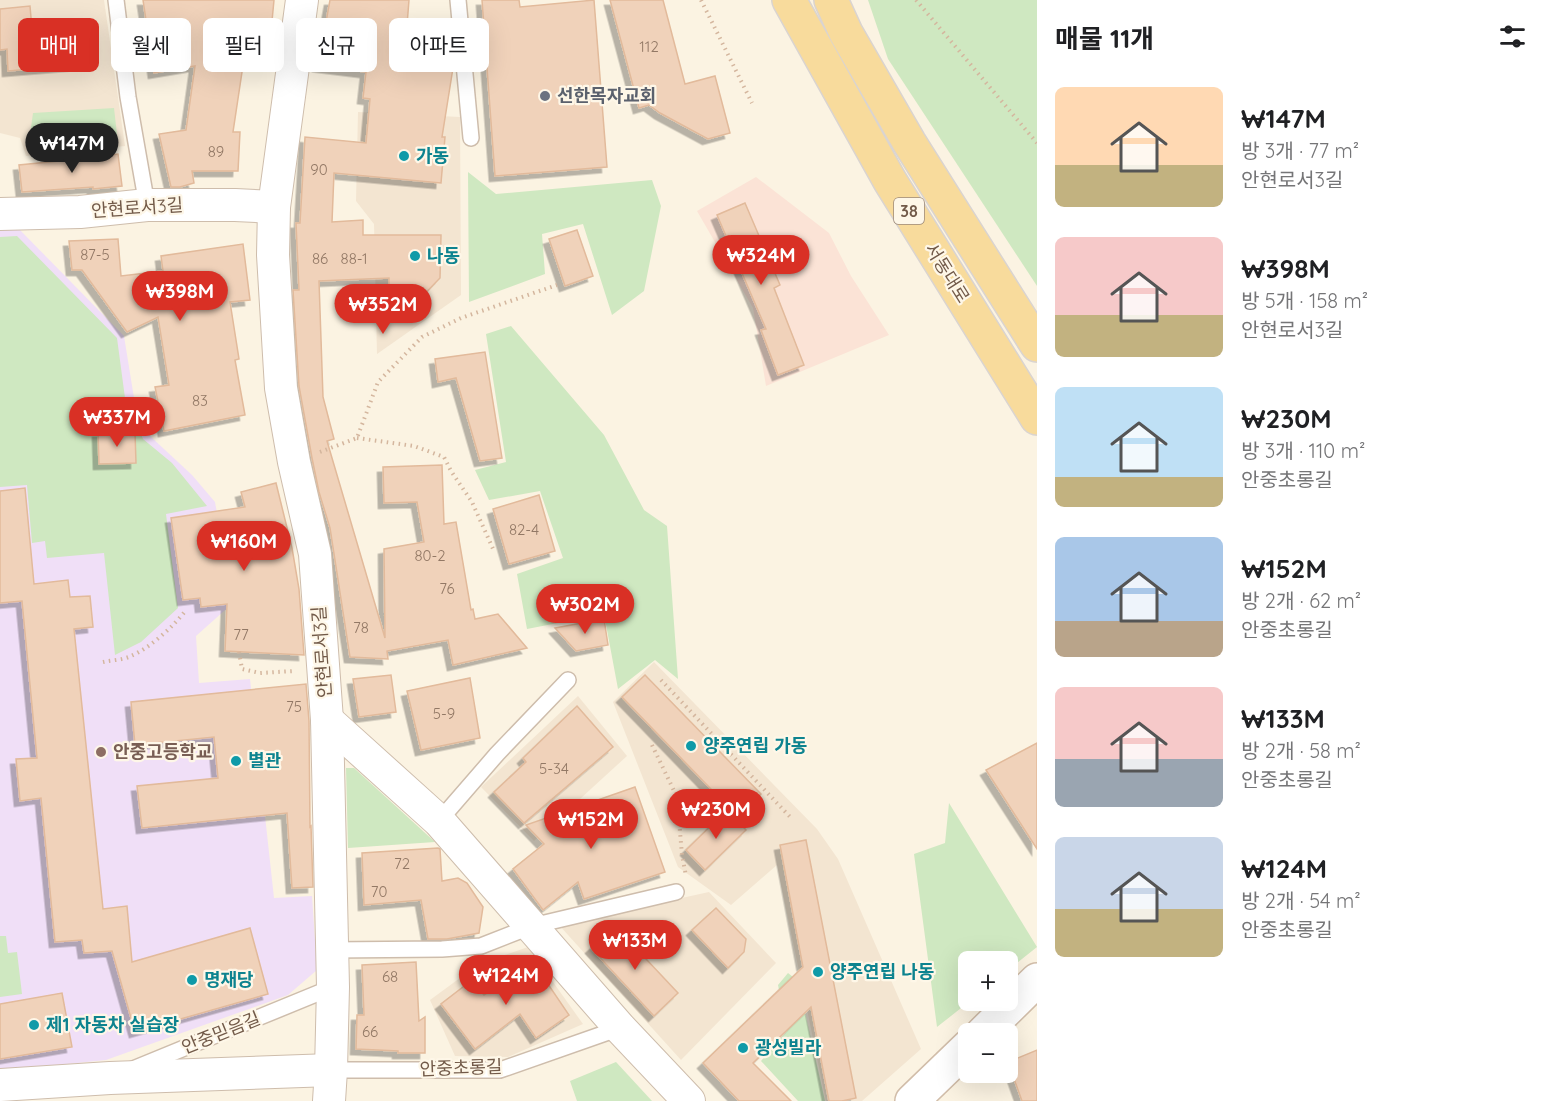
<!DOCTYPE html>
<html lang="ko">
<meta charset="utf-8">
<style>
body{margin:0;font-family:Quicksand,"Noto Sans KR",sans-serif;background:#f6f6f6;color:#202124;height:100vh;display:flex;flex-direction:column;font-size:22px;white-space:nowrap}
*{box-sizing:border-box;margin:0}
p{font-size:20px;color:#757577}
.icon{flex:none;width:33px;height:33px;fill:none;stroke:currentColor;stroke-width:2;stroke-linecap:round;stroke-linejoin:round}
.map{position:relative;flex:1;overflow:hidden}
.details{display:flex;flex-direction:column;background:#fff;width:510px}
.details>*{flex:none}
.guide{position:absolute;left:18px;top:18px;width:570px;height:54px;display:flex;gap:12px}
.controls{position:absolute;left:958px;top:951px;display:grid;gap:12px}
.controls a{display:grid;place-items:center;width:60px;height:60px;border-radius:9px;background:#fff;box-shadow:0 6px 24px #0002;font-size:30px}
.price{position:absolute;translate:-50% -51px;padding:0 14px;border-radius:21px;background:#d93025;color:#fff;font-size:20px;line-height:39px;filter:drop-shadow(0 2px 3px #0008)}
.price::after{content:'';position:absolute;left:50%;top:36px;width:18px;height:14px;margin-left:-9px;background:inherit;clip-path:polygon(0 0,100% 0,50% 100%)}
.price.selected{background:#222;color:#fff}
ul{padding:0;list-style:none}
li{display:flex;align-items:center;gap:18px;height:150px;padding:0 18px}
li span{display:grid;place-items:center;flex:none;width:168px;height:120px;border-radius:9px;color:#555}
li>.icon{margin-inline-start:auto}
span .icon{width:72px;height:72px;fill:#fffc;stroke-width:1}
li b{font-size:26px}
h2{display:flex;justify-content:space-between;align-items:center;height:72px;padding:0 18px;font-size:26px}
.pill{padding:0 21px;border-radius:9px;background:#fff;box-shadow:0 6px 24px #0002;font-size:21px;line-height:54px}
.pill.selected{background:#d93025;color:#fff}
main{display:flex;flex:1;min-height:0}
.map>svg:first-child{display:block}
.residential{fill:#f3e5d1}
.commercial{fill:#fbe3d6}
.education{fill:#f0dff7}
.green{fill:#cfe8c1}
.building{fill:#f0d2ba;stroke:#e2ba9b;stroke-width:1.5;filter:url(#shadow)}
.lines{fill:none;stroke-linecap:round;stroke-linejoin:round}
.lane-casing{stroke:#cebdac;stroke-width:18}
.street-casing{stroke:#cebdac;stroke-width:34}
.secondary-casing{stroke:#d1bda9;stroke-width:36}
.primary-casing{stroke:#dad4d0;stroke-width:36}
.path{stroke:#d4b69e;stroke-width:4;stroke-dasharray:1.5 4.5;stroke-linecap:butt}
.lane{stroke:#fff;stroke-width:15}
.street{stroke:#fff;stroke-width:32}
.secondary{stroke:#fff;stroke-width:33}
.primary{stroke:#f8db9c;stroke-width:33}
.worship-dot{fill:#6b7280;stroke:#fef7e8;stroke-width:2}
.culture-dot{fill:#0f9aa8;stroke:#fef7e8;stroke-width:2}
.education-dot{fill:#8d6e63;stroke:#fef7e8;stroke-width:2}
.labels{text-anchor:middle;stroke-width:4.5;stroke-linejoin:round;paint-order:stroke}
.number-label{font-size:15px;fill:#927865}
.shield{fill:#fef7e8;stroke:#9c8979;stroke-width:1.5}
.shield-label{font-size:16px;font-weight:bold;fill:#725a49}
.worship-label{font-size:18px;font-weight:bold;fill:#5b616d;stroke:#fef7e8;text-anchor:start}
.culture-label{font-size:18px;font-weight:bold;fill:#0d838f;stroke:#fef7e8;text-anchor:start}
.street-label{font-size:18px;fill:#725a49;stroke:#fef7e8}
.education-label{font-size:18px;font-weight:bold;fill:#785e54;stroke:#fef7e8;text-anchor:start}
</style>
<main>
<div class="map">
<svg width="1037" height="1101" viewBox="0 0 1037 1101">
<defs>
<filter id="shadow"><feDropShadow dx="-5.5" dy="5.5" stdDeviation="0" flood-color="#0004"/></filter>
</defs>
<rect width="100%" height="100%" fill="#fbf3e2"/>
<g class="residential">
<polygon points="0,0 104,0 125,146 26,156 20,138 0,133"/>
<polygon points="358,112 460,117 461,295 377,354 374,224 356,201"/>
<polygon points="654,662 817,829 838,859 921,1049 862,1101 826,1101 777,865 731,905 678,867 613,702"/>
<polygon points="578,696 627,756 534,841 481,787"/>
<polygon points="709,892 776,963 681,1060 559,925"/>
<polygon points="528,947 583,1024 508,1057 455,1056 430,1000 479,964"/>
</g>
<polygon class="commercial" points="756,177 829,233 851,276 889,335 766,386 753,308 697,211"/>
<polygon class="education" points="0,229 19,229 124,336 134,398 150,436 192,475 215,502 233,603 196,636 199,683 250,679 274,898 312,896 317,970 288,995 106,1060 0,1071"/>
<g class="green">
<polygon points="868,0 1037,0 1037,286 888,59"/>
<polygon points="114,108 118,143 28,149 33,113"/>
<polygon points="468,172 496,194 652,180 661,206 644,291 612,315 583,224 542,234 545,274 469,302"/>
<polygon points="17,236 117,338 125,398 143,439 172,463 207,506 166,514 178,608 141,642 115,655 104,553 47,558 45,541 32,543 27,485 0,487 0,237"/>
<polygon points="511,326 604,435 644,510 667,526 678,679 655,660 618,689 604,614 527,629 517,574 563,558 540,491 489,500 475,470 506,462 486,334"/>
<polygon points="346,768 354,768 435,842 348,848"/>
<polygon points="949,803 1037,947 1008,970 1008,962 969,962 970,1001 937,1027 914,854 945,843"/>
<polygon points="0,936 6,936 8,953 17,952 22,994 0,997"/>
<polygon points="788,973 798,981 825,1101 798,1101 761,1061 787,1031 778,985"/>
<polygon points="616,1062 652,1101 577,1101 570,1081"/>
</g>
<g class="building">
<polygon points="143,0 274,0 272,21 250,19 233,132 240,132 238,171 192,171 194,183 180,187 171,187 159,134 186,130 195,66 154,73"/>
<polygon points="330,0 409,0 404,63 453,68 442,137 445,137 441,183 334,173 332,222 363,220 363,235 441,235 440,278 409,310 389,310 389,278 319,281 323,397 334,439 327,441 385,638 384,549 424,542 417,502 384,503 383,467 442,465 444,524 456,522 471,610 473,609 475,619 498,614 527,648 453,665 448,640 387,651 388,659 350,657 330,528 319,492 312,458 299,386 293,290 299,290 296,223 300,223 305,137 366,143 370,99 363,98 366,72 318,66"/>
<polygon points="482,0 519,0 520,7 594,0 607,167 495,176"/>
<polygon points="610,0 663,0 685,84 715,76 730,133 708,139 660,113 649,105 639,108"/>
<polygon points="30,6 32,29 87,25 90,64 8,71 7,49 0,50 0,9"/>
<polygon points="118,154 122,186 93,189 93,187 22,192 19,165 89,158"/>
<polygon points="745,203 780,285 774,288 804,365 778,375 761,330 766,329 717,215"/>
<polygon points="577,230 593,276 565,286 549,239"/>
<polygon points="118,239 121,276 163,271 161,256 243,244 250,300 230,302 239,359 235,360 245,415 164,431 155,387 169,385 158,317 127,332 82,270 72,270 69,241"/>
<polygon points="485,352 502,458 480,461 456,378 438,382 435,359"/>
<polygon points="98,432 135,432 136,463 99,464"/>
<polygon points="276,483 292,548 299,589 304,655 225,651 227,604 201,607 200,598 183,600 171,518 245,507 241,492"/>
<polygon points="25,488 34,584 68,580 70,597 90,596 93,627 74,629 103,909 127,906 132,962 250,928 268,994 135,1032 112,951 84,953 82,940 55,942 41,798 20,801 16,759 37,758 22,601 0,603 0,491"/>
<polygon points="539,495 555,551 509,564 493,509"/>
<polygon points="604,619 608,645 576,651 555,628"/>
<polygon points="391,675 396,712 359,717 353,679"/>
<polygon points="645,675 761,794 738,817 622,697"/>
<polygon points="470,678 480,738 421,750 407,691"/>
<polygon points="306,684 309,721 310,827 311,826 313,887 292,888 287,813 142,828 137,786 218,778 214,737 135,745 131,702"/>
<polygon points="577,706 613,747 524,823 494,792 526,762 523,758"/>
<polygon points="1037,743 1037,849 986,770"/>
<polygon points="635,787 665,872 584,899 578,882 543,910 513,869 544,844 526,825"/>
<polygon points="727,810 746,830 705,870 686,850"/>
<polygon points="806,840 856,1098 842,1101 829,1101 811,1007 753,1063 791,1101 739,1101 703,1063 803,967 780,845"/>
<polygon points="438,848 440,849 442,881 458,878 467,883 483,907 479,933 447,939 428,939 421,900 364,905 362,853"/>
<polygon points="716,908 746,939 744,952 728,968 692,930"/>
<polygon points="615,926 678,993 654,1016 591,948"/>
<polygon points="416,962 419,1021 425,1017 425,1053 398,1053 398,1051 356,1049 357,1015 364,1015 362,965"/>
<polygon points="533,962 569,1015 536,1038 520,1014 475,1049 441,1004 472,980 484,995"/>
<polygon points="62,993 72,1047 0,1059 0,1004"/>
<polygon points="1037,1050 1037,1101 1022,1101 1008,1062"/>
</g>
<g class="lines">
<g class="lane-casing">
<g id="lane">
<polyline points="116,0 128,97 147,205"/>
<polyline points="458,0 471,138"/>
<polyline points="439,821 497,754 568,680"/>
<polyline points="331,950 442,949 481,946 532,926 676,892"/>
<polyline points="133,1069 333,987"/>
<polyline points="331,1070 500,1070 620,1028"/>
</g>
</g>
<g class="street-casing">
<g id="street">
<polyline points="302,0 274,207 273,255 281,388 294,462 315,554 327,720 333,987 331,1070 329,1101"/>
<polyline points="0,214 80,212 147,205 235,205 274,207"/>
<polyline points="327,720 439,821 620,1028 689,1101"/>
<polyline points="0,1085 110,1078 331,1070"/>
</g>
</g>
<g class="secondary-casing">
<g id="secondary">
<polyline points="982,1034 1037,980"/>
<polyline points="912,1101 969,1046"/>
</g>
</g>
<g class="primary-casing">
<g id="primary">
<polyline points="789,0 890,181 1037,418"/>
<polyline points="831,0 846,33 909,142 1037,345"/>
</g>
</g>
<g class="path">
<polyline points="701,0 752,103"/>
<polyline points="916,0 1037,143"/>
<polyline points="357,438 414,446 444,457 451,471 472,502 494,551"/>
<polyline points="320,452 357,438 378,382 422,337 461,318 557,285"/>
<polyline points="239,652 242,669 260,673 295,671"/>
<path d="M103 662C112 660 123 660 131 656 150 648 174 626 186 610"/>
<polyline points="661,680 792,819"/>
<polyline points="652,745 677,797 682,855 686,876"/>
</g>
<use href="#lane" class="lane"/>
<use href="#street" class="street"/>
<use href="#secondary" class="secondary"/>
<use href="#primary" class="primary"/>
</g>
<circle class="worship-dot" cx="545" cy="96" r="6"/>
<g class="culture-dot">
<circle cx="404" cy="156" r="6"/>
<circle cx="415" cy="256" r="6"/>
<circle cx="691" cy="746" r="6"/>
<circle cx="236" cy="761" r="6"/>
<circle cx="818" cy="972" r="6"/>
<circle cx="192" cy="980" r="6"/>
<circle cx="34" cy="1025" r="6"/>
<circle cx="743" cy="1048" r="6"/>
</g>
<circle class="education-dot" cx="101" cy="752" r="6"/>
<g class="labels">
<g class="number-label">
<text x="649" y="52">112</text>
<text x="216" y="157">89</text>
<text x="319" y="175">90</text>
<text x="95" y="260">87-5</text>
<text x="320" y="264">86</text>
<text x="354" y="264">88-1</text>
<text x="200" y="406">83</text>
<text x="524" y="535">82-4</text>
<text x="430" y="561">80-2</text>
<text x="447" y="594">76</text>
<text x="361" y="633">78</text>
<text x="241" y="640">77</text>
<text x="294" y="712">75</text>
<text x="444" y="719">5-9</text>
<text x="554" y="774">5-34</text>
<text x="402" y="869">72</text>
<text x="379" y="897">70</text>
<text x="390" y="982">68</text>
<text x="370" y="1037">66</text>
</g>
<rect class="shield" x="894" y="198" width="30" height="26" rx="4.5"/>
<g class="shield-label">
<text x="909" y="217">38</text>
</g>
<g class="worship-label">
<text x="557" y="102">선한목자교회</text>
</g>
<g class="culture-label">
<text x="416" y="162">가동</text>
<text x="427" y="262">나동</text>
<text x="703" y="752">양주연립 가동</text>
<text x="248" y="767">별관</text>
<text x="830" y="978">양주연립 나동</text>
<text x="204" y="986">명재당</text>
<text x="46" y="1031">제1 자동차 실습장</text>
<text x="755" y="1054">광성빌라</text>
</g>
<g class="street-label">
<text transform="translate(137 208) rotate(-4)" y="6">안현로서3길</text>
<text transform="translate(947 273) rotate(58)" y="6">서동대로</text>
<text transform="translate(322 652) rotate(-94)" y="6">안현로서3길</text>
<text transform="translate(221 1033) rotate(-22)" y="6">안중믿음길</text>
<text transform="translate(461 1068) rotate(-2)" y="6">안중초롱길</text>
</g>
<g class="education-label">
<text x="113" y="758">안중고등학교</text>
</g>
</g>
</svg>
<div class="controls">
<a>+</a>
<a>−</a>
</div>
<b class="price selected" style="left:72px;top:174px">₩147M</b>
<b class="price" style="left:761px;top:286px">₩324M</b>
<b class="price" style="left:180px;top:322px">₩398M</b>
<b class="price" style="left:383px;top:335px">₩352M</b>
<b class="price" style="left:117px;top:448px">₩337M</b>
<b class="price" style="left:244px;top:572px">₩160M</b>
<b class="price" style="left:585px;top:635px">₩302M</b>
<b class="price" style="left:716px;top:840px">₩230M</b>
<b class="price" style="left:591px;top:850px">₩152M</b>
<b class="price" style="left:635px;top:971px">₩133M</b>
<b class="price" style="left:506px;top:1006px">₩124M</b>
<div class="guide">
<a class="pill selected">매매</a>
<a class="pill">월세</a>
<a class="pill">필터</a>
<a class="pill">신규</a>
<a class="pill">아파트</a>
</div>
</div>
<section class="details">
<h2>매물 11개<svg class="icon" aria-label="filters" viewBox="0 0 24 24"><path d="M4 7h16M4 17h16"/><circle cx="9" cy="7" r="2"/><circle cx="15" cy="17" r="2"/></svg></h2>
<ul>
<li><span style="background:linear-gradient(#ffd9b3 65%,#c2b280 0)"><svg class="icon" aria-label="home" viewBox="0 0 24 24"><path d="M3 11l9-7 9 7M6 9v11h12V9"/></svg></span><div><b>₩147M</b><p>방 3개 · 77 m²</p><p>안현로서3길</p></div></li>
<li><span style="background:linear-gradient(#f6c9c9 65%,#c2b280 0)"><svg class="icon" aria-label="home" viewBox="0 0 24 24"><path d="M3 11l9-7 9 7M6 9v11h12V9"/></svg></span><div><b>₩398M</b><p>방 5개 · 158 m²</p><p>안현로서3길</p></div></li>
<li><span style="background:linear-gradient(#bfe0f5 75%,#c2b280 0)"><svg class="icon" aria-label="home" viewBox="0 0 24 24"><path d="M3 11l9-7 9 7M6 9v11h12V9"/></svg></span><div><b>₩230M</b><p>방 3개 · 110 m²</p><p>안중초롱길</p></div></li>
<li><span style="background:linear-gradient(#a9c7e8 70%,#b9a48a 0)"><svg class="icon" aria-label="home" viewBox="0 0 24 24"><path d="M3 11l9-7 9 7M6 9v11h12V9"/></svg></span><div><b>₩152M</b><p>방 2개 · 62 m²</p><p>안중초롱길</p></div></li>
<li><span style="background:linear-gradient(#f6c9c9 60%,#9aa5b1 0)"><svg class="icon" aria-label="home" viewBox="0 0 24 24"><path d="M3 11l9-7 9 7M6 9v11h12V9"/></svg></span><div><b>₩133M</b><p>방 2개 · 58 m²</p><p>안중초롱길</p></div></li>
<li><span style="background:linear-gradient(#c9d6e8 60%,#c2b280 0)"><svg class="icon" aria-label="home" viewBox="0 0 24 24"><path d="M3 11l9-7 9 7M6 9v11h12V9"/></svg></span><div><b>₩124M</b><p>방 2개 · 54 m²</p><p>안중초롱길</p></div></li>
</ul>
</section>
</main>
